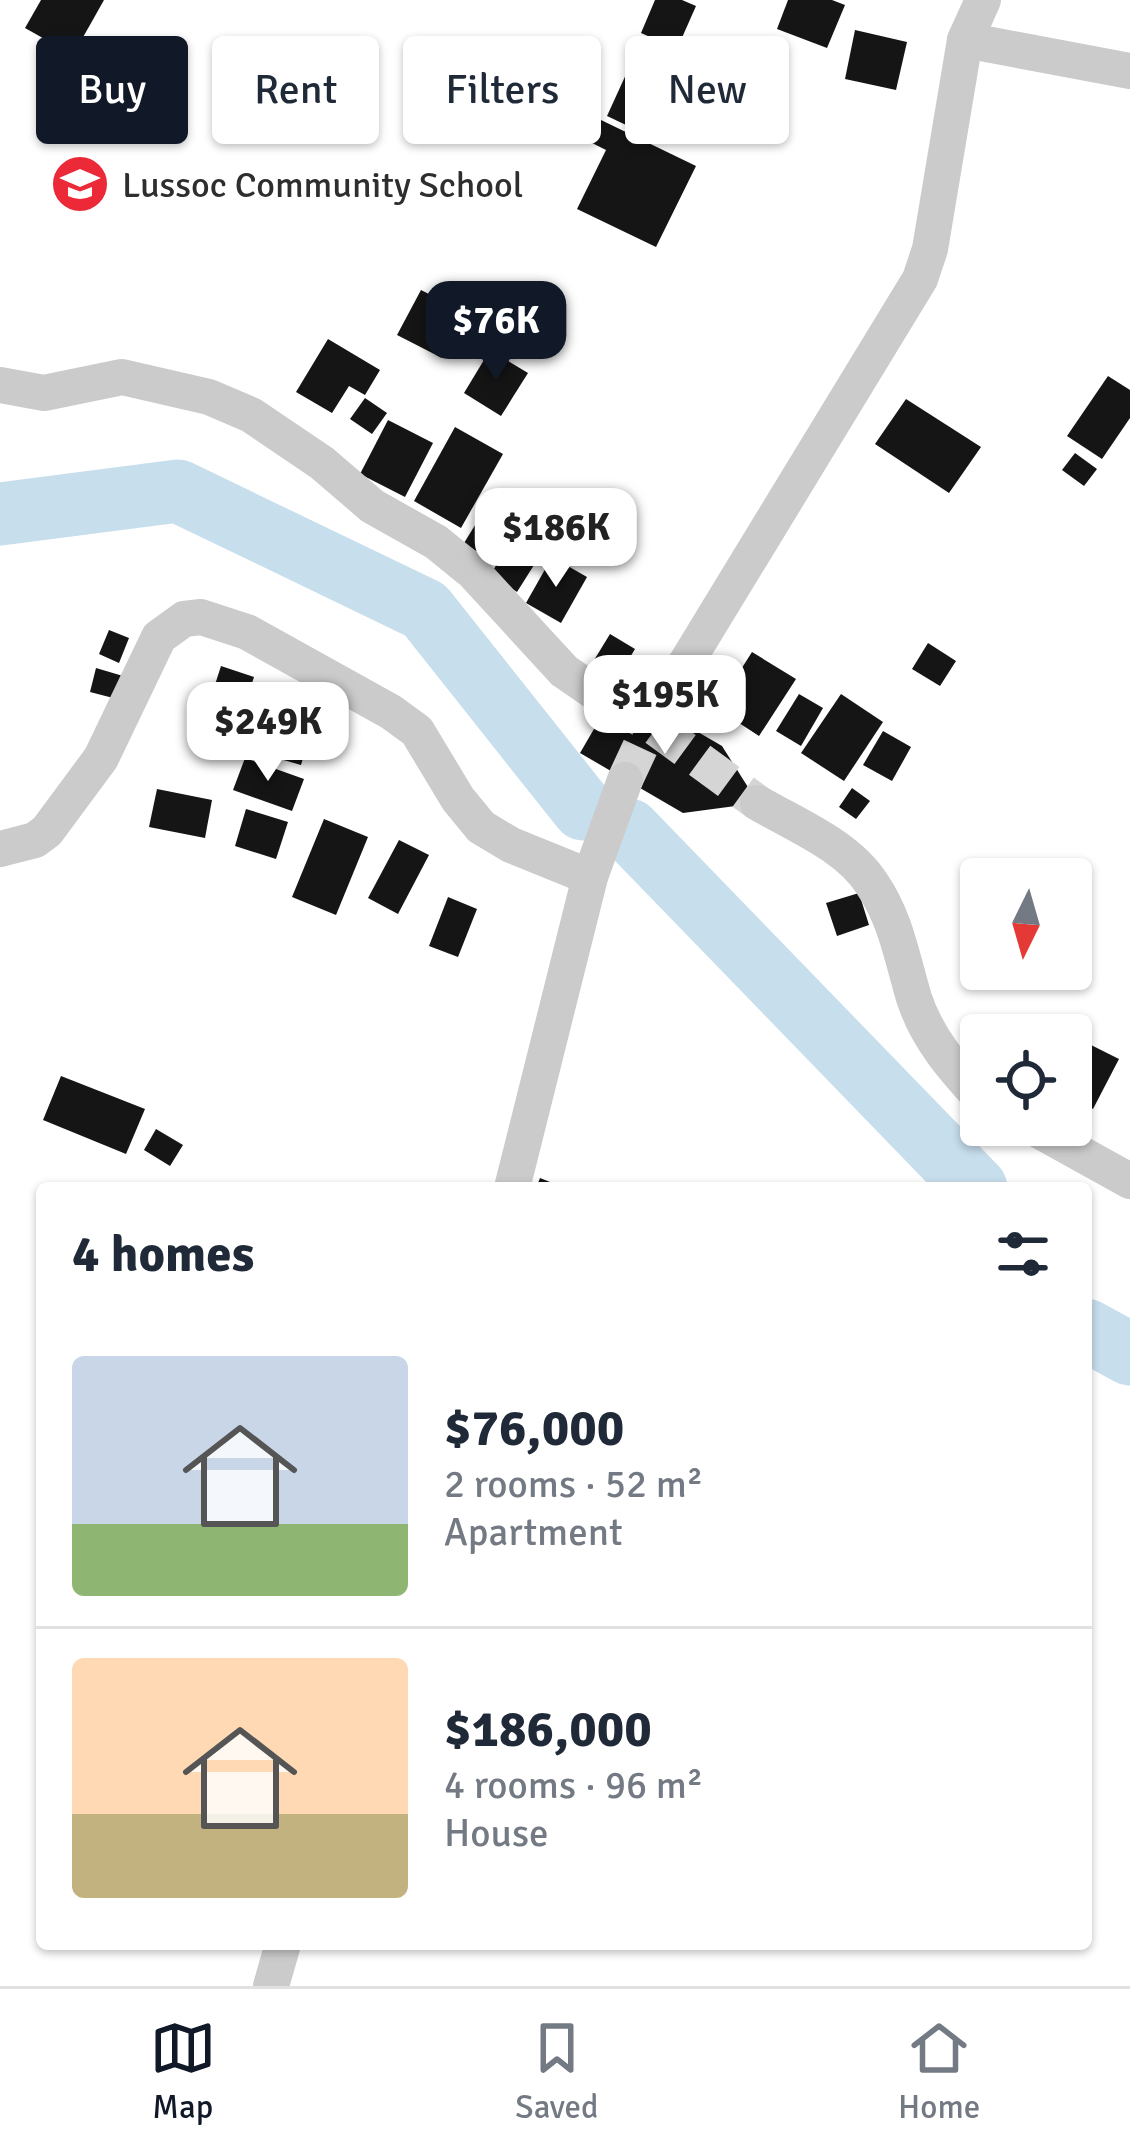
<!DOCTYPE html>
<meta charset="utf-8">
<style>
body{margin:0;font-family:Signika,sans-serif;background:#f2f2f3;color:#1f2937;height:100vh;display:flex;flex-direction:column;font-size:45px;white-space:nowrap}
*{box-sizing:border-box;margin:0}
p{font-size:39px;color:#747a83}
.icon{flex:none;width:66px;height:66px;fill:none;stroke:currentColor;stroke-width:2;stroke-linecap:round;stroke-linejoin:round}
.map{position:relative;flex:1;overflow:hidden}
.details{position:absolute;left:36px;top:1182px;width:1056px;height:768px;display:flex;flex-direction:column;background:#fff;border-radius:12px;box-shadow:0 3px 9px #0004}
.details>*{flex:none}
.hud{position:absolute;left:36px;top:36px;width:1059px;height:108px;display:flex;gap:24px}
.needle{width:78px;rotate:185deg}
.fabs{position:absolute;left:960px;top:858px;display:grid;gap:24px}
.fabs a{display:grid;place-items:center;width:132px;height:132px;border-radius:12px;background:#fff;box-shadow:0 3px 9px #0004;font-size:60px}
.price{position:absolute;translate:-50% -102px;padding:0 27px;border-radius:24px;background:#fff;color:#222;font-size:39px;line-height:78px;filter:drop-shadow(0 3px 6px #0008)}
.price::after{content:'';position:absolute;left:50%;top:72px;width:36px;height:27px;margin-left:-18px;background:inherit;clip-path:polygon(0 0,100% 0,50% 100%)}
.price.on{background:#111827;color:#fff}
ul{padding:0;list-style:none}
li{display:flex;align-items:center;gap:36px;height:300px;padding:0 36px}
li+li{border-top:3px solid #e0e1e3}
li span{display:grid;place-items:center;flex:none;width:336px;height:240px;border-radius:12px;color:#555}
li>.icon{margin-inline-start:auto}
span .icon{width:144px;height:144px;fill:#fffc;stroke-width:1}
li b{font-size:51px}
h2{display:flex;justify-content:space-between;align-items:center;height:144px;padding:0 36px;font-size:51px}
.pill{padding:0 42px;border-radius:12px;background:#fff;box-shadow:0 3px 9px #0004;font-size:42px;line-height:108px}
.pill.on{background:#111827;color:#fff}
.dock{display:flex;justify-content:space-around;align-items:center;height:168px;border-top:3px solid #e0e1e3;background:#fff;font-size:33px;color:#747a83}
.dock a{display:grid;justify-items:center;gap:6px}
.dock .on{color:#111827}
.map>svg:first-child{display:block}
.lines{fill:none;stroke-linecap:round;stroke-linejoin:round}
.river{stroke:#c7deed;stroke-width:63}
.building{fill:#151515}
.minor-tunnel{stroke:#d5d5d5;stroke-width:36;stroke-dasharray:36 18;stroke-linecap:butt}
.minor{stroke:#cbcbcb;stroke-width:36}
.labels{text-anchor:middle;stroke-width:12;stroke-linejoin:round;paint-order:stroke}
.poi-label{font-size:36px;fill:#2e2e2e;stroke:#fff;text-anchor:start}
</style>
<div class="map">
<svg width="1130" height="1986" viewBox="0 0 1130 1986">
<rect width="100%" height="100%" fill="#fff"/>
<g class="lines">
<g class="river">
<polyline points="0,514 178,491 425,610 583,809"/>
<polyline points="629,830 976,1188"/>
<polyline points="1086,1330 1130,1354"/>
</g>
</g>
<g class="building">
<polygon points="41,0 104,0 73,55 25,28"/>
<polygon points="655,0 682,0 696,6 677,49 641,33"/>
<polygon points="788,0 832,0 845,5 827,48 777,29"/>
<polygon points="855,30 907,42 896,90 845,79"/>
<polygon points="712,41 780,64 753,144 684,122"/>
<polygon points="628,70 664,87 643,133 607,116"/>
<polygon points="601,120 696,166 656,247 577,209 606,150 590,142"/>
<polygon points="421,290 466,313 442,358 397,335"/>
<polygon points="328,339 380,370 365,395 349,386 332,413 296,392"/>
<polygon points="490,350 528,373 501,416 464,393"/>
<polygon points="1108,376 1130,390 1130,418 1102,459 1067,436"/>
<polygon points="365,398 387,413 372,434 350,419"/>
<polygon points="906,399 981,447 949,493 875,444"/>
<polygon points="388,420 433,443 405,497 360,474"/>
<polygon points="455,427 503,454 461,528 414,501"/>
<polygon points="1075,453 1097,469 1084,486 1062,470"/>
<polygon points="485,509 511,526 490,560 464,543"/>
<polygon points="507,548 534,565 517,592 490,575"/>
<polygon points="552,557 587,577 561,623 526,603"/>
<polygon points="109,630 129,638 119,663 99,654"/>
<polygon points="610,634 635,649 613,686 588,670"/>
<polygon points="928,643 956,661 940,686 912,669"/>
<polygon points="752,652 796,679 759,736 730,717 724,726 710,718"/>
<polygon points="221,666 254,677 243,711 210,700"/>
<polygon points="96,668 123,676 117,699 90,692"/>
<polygon points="619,686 722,746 758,803 683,813 580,753"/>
<polygon points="799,694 823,708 801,746 776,731"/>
<polygon points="841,694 883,722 844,781 801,753"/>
<polygon points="245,711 311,731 301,765 235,746"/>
<polygon points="883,731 911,747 892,781 863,765"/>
<polygon points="245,758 304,779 292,811 233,790"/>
<polygon points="852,788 870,801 856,819 839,807"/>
<polygon points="157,789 212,800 205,838 149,827"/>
<polygon points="246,809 288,822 276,859 235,846"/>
<polygon points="324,819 368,837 336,915 292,897"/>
<polygon points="399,840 429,855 398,914 368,898"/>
<polygon points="859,893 869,925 837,936 826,903"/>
<polygon points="448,897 477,909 458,957 429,946"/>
<polygon points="1071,1035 1119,1059 1093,1109 1071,1098"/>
<polygon points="61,1076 145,1109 126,1154 43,1120"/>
<polygon points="156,1129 183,1145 170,1166 144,1150"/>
<polygon points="540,1178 565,1188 536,1188"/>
</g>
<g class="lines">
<g class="minor-tunnel">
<polyline points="609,702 649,723 758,803"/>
<polyline points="625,780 658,709"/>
</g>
<g class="minor">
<polyline points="965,40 1130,71"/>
<polyline points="0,385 44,393 122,377 209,397 251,415 322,463 372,506 436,542 473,572 564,671 609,702"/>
<polyline points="658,709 920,279 930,249 965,40 983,0"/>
<path d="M758 803C796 825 848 846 872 884 896 919 902 958 914 998 927 1038 953 1068 981 1098"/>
<polyline points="0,849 35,840 47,831 101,758 159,637 184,619 201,617 247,632 391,712 417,731 458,799 481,827 511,845 590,877"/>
<polyline points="1029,1125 1130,1181"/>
<polyline points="512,1188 590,877 625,780"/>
<polyline points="271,1986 283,1944"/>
</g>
</g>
<defs>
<g id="school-disc" transform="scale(3)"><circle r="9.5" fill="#ec2a37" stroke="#fff"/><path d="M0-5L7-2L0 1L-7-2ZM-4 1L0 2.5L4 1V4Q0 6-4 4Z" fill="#fff"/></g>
</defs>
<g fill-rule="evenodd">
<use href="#school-disc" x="80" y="184"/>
</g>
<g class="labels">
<g class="poi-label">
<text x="122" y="197">Lussoc Community School</text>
</g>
</g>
</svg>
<div class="fabs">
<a><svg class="needle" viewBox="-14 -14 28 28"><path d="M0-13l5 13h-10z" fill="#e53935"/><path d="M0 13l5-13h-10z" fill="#747a83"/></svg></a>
<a><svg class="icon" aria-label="locate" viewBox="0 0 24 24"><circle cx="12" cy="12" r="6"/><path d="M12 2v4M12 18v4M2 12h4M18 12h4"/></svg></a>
</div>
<b class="price on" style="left:496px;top:383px">$76K</b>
<b class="price" style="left:556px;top:590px">$186K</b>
<b class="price" style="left:665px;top:757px">$195K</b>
<b class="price" style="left:268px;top:784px">$249K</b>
<div class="hud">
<a class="pill on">Buy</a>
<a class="pill">Rent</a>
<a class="pill">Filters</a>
<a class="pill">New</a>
</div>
<section class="details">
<h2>4 homes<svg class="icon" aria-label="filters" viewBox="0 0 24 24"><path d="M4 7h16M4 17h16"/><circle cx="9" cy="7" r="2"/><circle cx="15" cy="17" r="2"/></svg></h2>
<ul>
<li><span style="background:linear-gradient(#c9d6e8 70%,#8fb573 0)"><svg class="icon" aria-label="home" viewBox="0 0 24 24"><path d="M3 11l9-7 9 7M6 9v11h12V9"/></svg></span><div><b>$76,000</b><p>2 rooms · 52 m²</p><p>Apartment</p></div></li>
<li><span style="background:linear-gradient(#ffd9b3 65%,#c2b280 0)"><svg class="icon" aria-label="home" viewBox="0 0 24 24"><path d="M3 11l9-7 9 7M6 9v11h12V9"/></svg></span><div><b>$186,000</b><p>4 rooms · 96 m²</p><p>House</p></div></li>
</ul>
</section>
</div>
<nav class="dock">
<a class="on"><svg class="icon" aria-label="map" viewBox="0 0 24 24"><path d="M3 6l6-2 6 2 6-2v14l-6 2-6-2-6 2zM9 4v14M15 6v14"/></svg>Map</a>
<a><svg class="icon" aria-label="saved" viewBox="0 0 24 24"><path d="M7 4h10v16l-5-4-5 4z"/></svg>Saved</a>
<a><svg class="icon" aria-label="home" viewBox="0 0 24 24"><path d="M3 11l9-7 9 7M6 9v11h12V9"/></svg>Home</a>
</nav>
